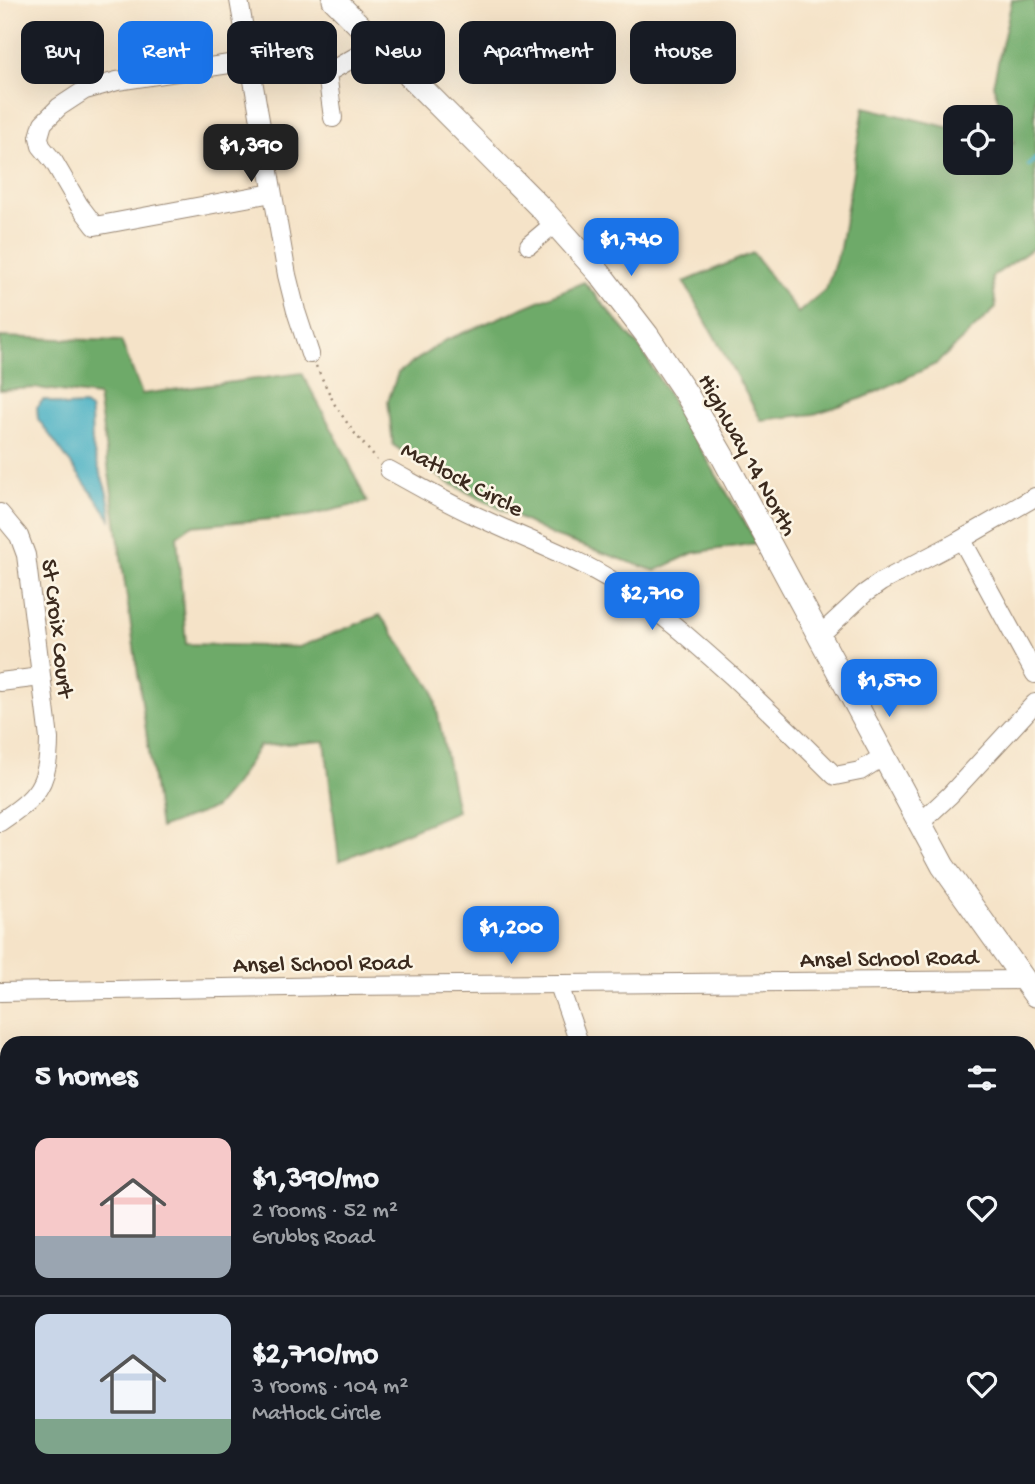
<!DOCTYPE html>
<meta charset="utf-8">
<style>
body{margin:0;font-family:"Gochi Hand",sans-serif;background:#20242c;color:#f1f3f6;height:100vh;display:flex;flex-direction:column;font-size:26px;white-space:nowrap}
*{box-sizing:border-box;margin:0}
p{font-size:23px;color:#9ea1a6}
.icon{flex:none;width:38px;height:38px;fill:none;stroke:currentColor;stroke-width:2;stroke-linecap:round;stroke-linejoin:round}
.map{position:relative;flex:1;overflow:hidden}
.side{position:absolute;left:0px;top:1036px;width:1036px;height:448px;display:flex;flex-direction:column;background:#171b24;border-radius:21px 21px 0 0;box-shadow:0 7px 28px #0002}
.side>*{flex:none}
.hud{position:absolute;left:21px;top:21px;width:994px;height:63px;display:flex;gap:14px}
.tools{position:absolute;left:943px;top:105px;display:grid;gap:14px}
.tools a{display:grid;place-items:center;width:70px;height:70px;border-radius:14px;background:#171b24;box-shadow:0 7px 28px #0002;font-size:35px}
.price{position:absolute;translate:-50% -60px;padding:0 16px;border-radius:14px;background:#1a73e8;color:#fff;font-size:23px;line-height:46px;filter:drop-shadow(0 2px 4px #0008)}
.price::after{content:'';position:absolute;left:50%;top:42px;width:21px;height:16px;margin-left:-10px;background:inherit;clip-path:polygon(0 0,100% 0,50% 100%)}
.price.selected{background:#222;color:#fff}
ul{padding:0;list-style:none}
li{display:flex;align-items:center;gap:21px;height:175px;padding:0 35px}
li+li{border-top:2px solid #363941}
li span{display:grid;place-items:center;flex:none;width:196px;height:140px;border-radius:14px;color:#555}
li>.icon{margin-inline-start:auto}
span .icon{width:84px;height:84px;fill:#fffc;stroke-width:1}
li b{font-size:30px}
h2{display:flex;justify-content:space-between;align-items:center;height:84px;padding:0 35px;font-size:30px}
.chip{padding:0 24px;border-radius:14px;background:#171b24;box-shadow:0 7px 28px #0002;font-size:24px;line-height:63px}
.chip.selected{background:#1a73e8;color:#fff}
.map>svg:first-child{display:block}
.forest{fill:#6eaa69;stroke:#546a44;stroke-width:2}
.water{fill:#44afc3;stroke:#406c70;stroke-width:2}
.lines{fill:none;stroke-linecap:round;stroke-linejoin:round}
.stream{stroke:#44afc3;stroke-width:4.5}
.minor-casing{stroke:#988673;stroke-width:20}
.major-casing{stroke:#988673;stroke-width:25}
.path{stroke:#988673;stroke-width:2.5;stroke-dasharray:2 5;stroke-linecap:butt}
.minor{stroke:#fff;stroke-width:18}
.major{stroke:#fff;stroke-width:23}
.labels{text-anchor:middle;stroke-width:5;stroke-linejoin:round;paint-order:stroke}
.street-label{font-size:24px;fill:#3b2a1e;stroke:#fcf5e5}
</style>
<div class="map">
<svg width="1035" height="1484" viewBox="0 0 1035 1484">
<rect width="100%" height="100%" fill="#fcf5e5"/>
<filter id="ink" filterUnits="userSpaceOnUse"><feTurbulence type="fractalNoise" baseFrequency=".0143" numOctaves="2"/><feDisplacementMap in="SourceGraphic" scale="14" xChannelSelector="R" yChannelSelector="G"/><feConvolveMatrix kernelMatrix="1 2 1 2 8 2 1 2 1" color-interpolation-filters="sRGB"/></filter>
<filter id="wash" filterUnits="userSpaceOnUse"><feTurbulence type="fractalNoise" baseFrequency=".00686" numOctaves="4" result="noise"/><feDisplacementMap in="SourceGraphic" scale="28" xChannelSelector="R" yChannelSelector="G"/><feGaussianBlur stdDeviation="1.57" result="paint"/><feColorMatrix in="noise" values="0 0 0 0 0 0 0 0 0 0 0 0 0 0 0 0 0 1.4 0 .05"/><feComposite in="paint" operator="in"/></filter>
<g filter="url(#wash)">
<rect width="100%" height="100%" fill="#f5e3c8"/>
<g class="forest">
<polygon points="1012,0 1035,0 1035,247 992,277 996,308 936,364 863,398 814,414 761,420 684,282 753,253 798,313 826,289 840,248 864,107 955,129 956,163 1001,163 1001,140 1014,143 993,85"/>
<polygon points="584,282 641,349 757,543 693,553 655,571 554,536 447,482 393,445 388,401 398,373 444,341"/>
<polygon points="0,337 121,341 142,394 302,373 344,452 367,502 307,516 191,526 177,536 186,644 299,647 380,615 433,690 457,811 339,861 325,741 259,746 236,783 215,808 160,828 98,396 37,388 0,390"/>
<polygon points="0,1146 7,1146 7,1289 0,1307"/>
</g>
<path class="water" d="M43 400H47L65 406 84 405 90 409C93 422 90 435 93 448 98 472 111 494 111 519L38 419 37 407Z"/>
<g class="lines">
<polyline class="stream" points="1029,165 1035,159"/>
</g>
</g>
<g filter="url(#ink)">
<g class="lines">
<g class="minor-casing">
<g id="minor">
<polyline points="239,0 287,275 296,311 310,354"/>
<polyline points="249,61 117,81 85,90 59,107 43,123 39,137 41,146 54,162 79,205 95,226 272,193"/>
<polyline points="333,118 327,73 378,44"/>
<polyline points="529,245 555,223"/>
<path d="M389 470C420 487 450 505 483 519 527 540 575 557 616 583 659 610 695 643 732 676 767 709 801 742 835 776L860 771 884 756"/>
<path d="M0 513 19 536 26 555 49 739C49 785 37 797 0 822"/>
<polyline points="962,540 1035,674"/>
<polyline points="819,636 864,594 881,582 957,542 1035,497"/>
<polyline points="0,682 41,677"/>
<polyline points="920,823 950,795 1035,703"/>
<polyline points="559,985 579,1043"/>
<polyline points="0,992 341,986 1023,980"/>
<polyline points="1029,1164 1035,1174"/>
<polyline points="1029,1277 1035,1245"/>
<polyline points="0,1438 7,1433"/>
<polyline points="940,1477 943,1484"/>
<polyline points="410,1484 411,1477"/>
<polyline points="987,1484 990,1477"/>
</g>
</g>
<g class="major-casing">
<polyline id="major" points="334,0 543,210 600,274 647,335 687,395 723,457 943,866 1035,995"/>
</g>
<polyline class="path" points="316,366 335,405 352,430 377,460"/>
<use href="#minor" class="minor"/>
<use href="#major" class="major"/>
</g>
</g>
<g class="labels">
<g class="street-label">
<text transform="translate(749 454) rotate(61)" y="8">Highway 14 North</text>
<text transform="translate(463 478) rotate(28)" y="8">Matlock Circle</text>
<text transform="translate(59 628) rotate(83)" y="8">St Croix Court</text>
<text transform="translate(889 957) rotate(-1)" y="8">Ansel School Road</text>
<text transform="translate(322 962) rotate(-1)" y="8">Ansel School Road</text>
</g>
</g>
</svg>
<div class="tools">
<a><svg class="icon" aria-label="locate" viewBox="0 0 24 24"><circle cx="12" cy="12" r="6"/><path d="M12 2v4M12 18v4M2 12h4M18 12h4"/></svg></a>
</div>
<b class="price selected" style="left:251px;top:184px">$1,390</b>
<b class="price" style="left:631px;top:278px">$1,740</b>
<b class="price" style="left:652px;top:632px">$2,710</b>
<b class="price" style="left:889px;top:719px">$1,570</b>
<b class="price" style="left:511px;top:966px">$1,200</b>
<div class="hud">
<a class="chip">Buy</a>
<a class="chip selected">Rent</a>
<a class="chip">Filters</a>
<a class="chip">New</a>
<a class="chip">Apartment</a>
<a class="chip">House</a>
</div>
<section class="side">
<h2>5 homes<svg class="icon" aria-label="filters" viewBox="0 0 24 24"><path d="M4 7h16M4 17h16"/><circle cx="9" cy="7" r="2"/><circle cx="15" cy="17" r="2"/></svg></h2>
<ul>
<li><span style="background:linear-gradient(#f6c9c9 70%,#9aa5b1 0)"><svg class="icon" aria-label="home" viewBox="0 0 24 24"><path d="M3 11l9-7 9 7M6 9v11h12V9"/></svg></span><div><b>$1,390/mo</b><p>2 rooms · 52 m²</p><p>Grubbs Road</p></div><svg class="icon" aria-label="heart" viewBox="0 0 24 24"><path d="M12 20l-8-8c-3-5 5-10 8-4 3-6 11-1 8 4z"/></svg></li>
<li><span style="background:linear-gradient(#c9d6e8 75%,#7fa58c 0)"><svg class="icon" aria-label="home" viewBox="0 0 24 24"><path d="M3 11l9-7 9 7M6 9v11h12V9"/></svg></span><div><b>$2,710/mo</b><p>3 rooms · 104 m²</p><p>Matlock Circle</p></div><svg class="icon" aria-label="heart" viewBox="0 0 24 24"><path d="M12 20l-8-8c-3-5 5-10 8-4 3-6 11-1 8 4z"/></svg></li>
</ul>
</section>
</div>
